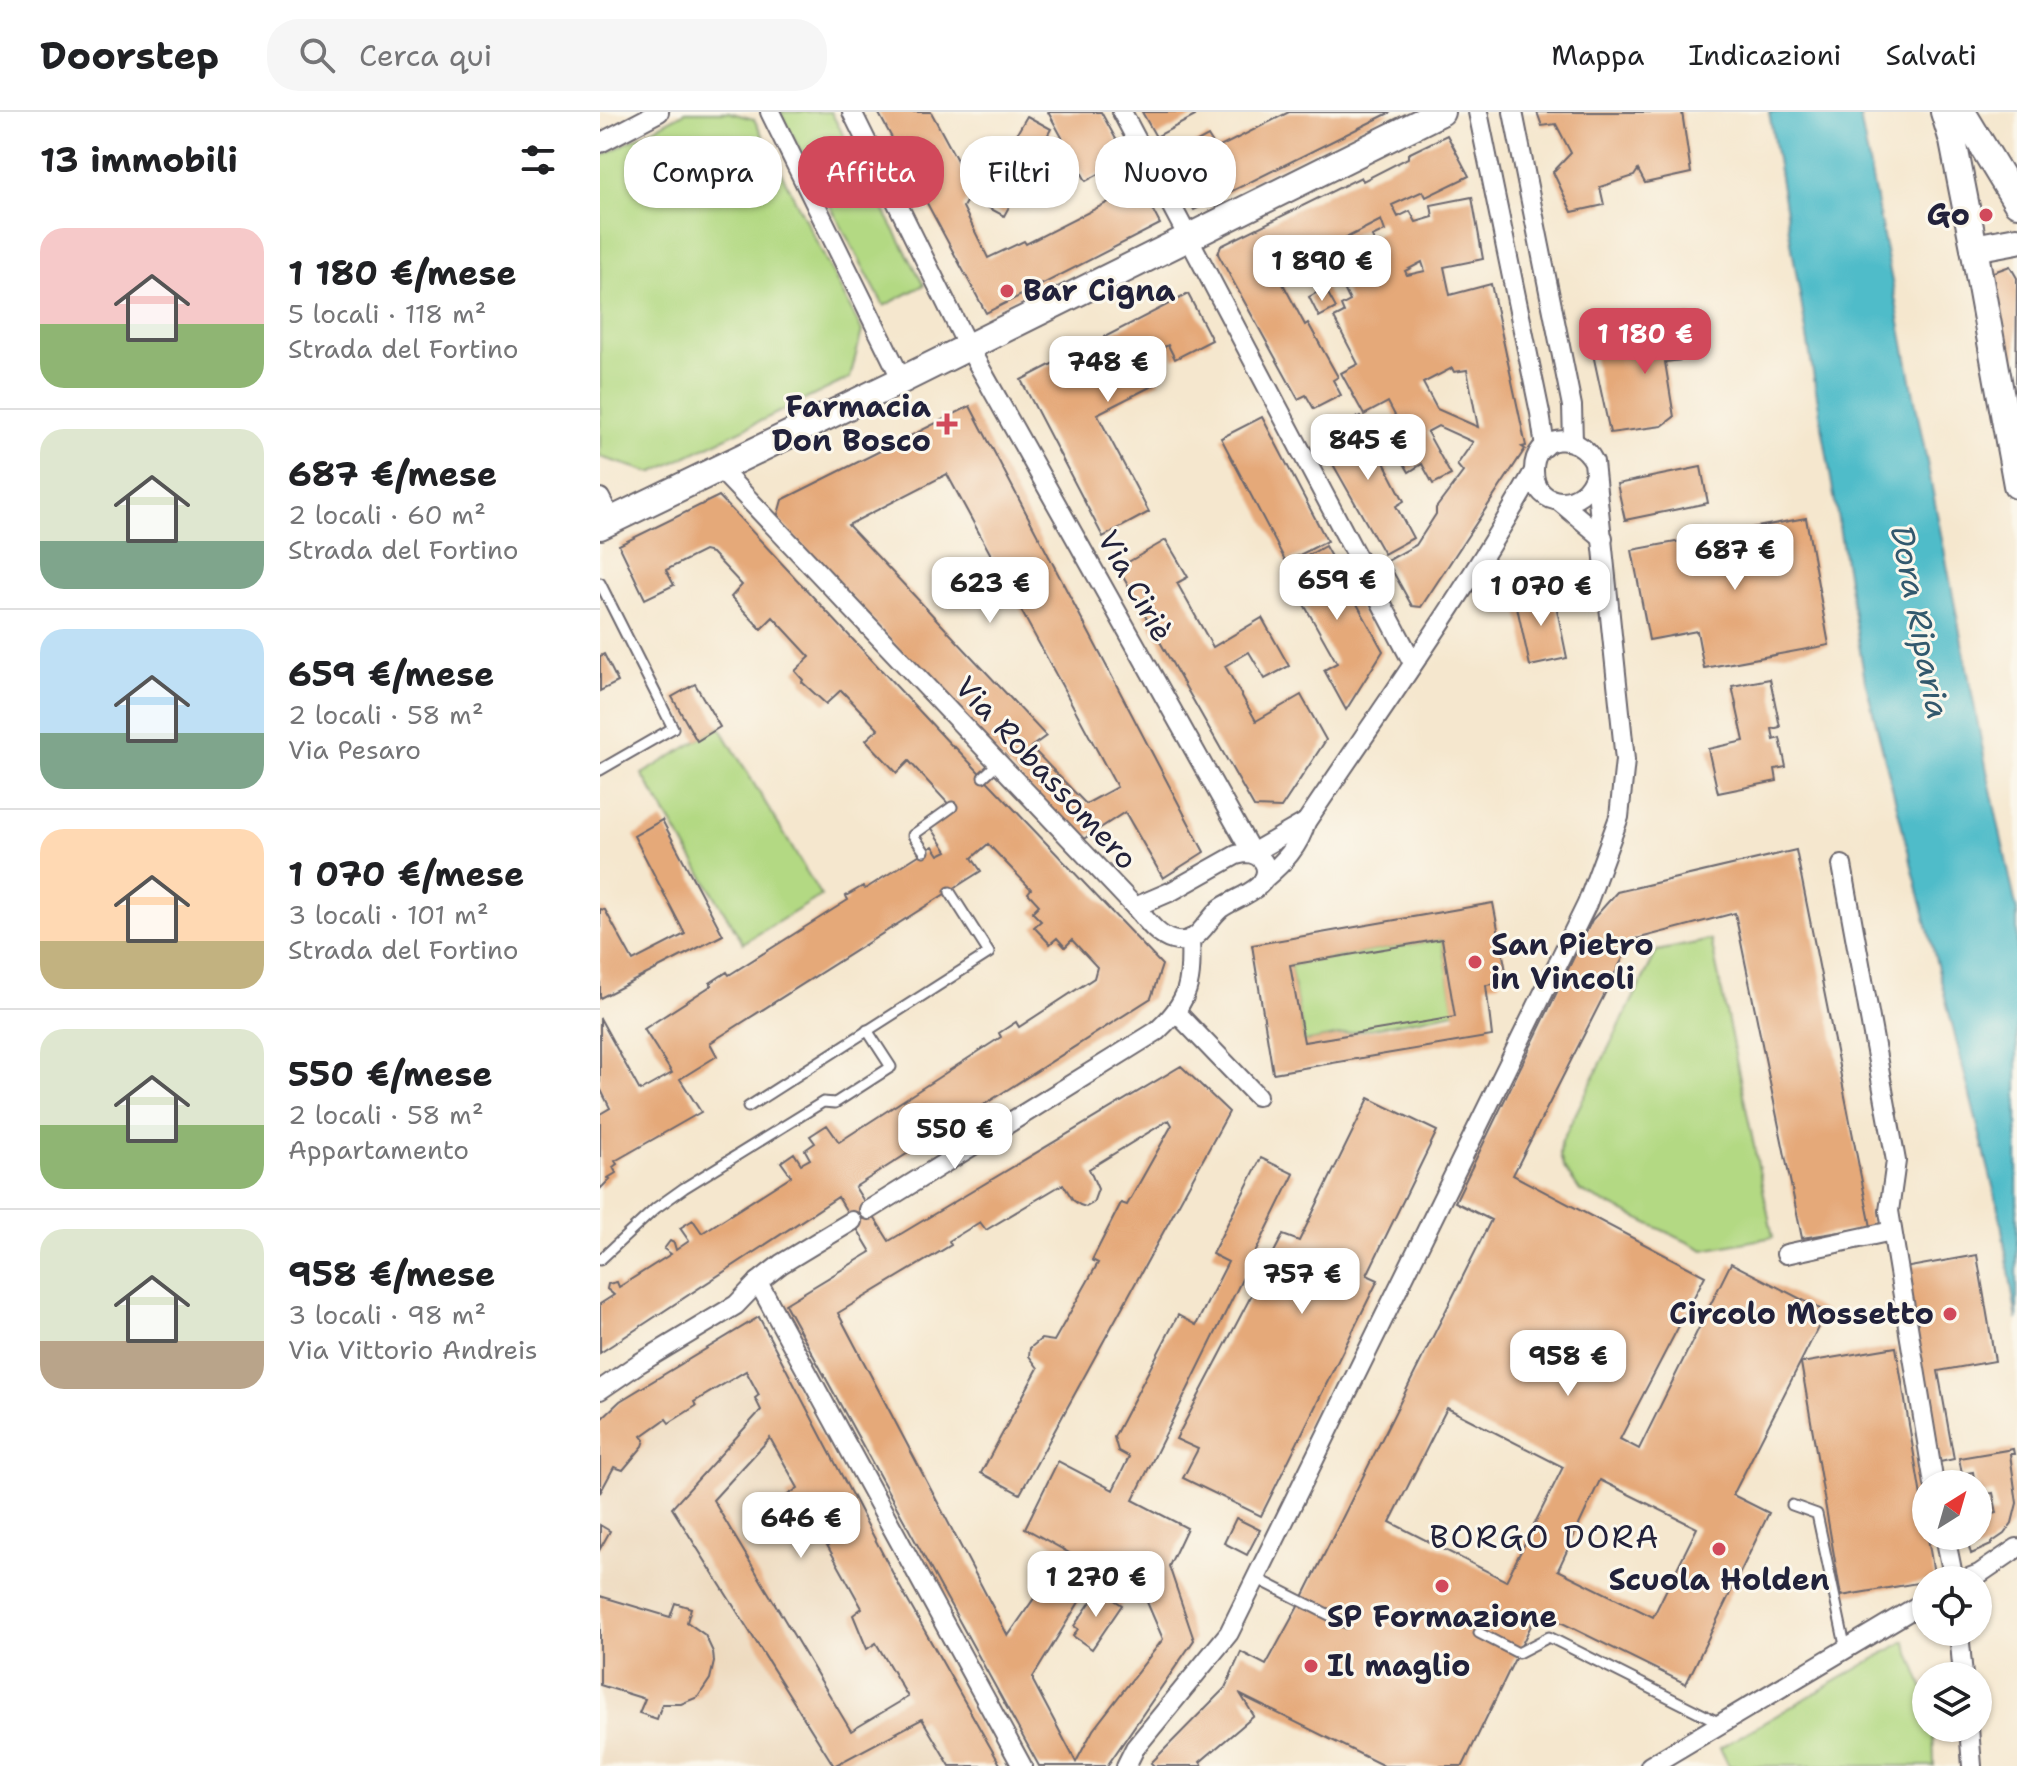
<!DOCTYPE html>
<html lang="it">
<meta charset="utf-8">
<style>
body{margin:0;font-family:"Shantell Sans",sans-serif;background:#f6f6f6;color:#202124;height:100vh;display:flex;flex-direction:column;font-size:30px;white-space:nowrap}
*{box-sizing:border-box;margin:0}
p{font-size:26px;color:#757577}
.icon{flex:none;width:44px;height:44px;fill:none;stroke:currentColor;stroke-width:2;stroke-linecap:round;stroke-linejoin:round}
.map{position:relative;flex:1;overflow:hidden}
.drawer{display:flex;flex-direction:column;background:#fff;width:600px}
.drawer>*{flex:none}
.banner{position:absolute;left:24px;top:24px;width:760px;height:72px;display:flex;gap:16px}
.needle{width:52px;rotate:37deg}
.tools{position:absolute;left:1312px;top:1358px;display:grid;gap:16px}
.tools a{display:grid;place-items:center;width:80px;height:80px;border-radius:50%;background:#fff;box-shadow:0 2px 6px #0004;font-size:40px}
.price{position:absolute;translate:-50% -68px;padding:0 18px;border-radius:16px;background:#fff;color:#222;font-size:26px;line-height:52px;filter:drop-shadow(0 2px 4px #0008)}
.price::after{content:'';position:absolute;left:50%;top:48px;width:24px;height:18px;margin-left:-12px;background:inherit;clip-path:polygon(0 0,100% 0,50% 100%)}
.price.current{background:#d1495b;color:#fff}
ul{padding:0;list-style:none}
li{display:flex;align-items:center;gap:24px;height:200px;padding:0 40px}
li+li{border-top:2px solid #e0e0e0}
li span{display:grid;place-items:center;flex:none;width:224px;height:160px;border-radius:24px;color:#555}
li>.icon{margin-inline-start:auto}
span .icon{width:96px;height:96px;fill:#fffc;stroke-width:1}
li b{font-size:34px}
h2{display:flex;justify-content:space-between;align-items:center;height:96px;padding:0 40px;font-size:34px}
.tag{padding:0 28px;border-radius:32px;background:#fff;box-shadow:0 2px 6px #0004;font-size:28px;line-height:72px}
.tag.current{background:#d1495b;color:#fff}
header{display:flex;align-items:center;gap:48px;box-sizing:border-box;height:112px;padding:0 40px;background:#fff;border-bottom:2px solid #e0e0e0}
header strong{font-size:38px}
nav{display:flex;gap:44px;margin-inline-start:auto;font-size:28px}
.search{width:560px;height:72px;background:#f6f6f6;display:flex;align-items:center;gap:20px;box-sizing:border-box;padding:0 28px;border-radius:32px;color:#757577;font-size:30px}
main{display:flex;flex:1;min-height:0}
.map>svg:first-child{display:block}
.built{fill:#ecd7ba}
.green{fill:#b3d983;stroke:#6a7e5f;stroke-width:2}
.water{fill:#4fbcc9;stroke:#386f82;stroke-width:2}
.building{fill:#e5a979;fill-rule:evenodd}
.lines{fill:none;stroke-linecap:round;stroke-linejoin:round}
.lane-casing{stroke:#6c676e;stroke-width:13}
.street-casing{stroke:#6c676e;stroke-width:22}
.secondary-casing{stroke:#6c676e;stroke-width:30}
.lane{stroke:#fff;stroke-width:9}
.street{stroke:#fff;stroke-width:18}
.secondary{stroke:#fff;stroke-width:26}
.poi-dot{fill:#d1495b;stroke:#fbf7ec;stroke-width:3}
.labels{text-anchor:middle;stroke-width:6;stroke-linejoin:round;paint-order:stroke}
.poi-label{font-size:30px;font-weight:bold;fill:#22223b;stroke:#fbf7ec;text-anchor:end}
.street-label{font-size:30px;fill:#22223b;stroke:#fbf7ec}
.water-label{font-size:32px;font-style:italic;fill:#32586d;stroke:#fbf7ec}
.neighbourhood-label{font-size:32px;letter-spacing:2px;fill:#22223b;stroke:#fbf7ec}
</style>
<header>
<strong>Doorstep</strong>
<div class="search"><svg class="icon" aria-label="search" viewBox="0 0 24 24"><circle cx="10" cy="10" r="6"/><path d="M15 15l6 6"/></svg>Cerca qui</div>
<nav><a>Mappa</a><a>Indicazioni</a><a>Salvati</a></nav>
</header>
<main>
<section class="drawer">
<h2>13 immobili<svg class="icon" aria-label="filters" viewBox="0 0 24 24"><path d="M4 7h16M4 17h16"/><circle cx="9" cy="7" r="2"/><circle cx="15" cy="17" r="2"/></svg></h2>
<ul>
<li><span style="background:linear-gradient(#f6c9c9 60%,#8fb573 0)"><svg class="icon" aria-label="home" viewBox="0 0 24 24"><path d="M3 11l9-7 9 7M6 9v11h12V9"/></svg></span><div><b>1 180 €/mese</b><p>5 locali · 118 m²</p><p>Strada del Fortino</p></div></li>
<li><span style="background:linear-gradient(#dfe7d0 70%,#7fa58c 0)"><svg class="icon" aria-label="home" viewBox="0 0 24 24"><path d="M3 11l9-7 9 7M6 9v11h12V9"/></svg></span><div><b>687 €/mese</b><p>2 locali · 60 m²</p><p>Strada del Fortino</p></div></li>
<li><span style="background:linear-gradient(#bfe0f5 65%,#7fa58c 0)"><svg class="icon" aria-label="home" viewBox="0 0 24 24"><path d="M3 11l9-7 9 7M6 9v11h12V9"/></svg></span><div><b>659 €/mese</b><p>2 locali · 58 m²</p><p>Via Pesaro</p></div></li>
<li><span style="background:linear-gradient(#ffd9b3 70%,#c2b280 0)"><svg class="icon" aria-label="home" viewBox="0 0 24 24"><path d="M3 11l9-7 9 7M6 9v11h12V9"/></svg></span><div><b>1 070 €/mese</b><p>3 locali · 101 m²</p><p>Strada del Fortino</p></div></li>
<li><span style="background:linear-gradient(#dfe7d0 60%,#8fb573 0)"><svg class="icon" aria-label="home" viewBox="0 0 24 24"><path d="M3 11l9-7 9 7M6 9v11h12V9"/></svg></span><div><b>550 €/mese</b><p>2 locali · 58 m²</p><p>Appartamento</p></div></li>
<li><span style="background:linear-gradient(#dfe7d0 70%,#b9a48a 0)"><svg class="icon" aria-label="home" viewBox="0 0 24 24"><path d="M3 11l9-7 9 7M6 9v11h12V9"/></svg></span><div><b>958 €/mese</b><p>3 locali · 98 m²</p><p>Via Vittorio Andreis</p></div></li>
</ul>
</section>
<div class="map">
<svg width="1417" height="1654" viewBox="0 0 1417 1654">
<rect width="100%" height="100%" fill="#fbf7ec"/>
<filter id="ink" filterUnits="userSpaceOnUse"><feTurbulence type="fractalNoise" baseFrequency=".0125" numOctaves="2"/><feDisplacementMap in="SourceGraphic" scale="16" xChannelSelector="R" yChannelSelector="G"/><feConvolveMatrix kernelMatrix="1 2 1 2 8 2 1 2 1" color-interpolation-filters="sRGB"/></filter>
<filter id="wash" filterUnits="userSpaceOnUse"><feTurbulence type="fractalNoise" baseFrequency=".006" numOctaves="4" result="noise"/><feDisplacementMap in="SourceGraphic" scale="32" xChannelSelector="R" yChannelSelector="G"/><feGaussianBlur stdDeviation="1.8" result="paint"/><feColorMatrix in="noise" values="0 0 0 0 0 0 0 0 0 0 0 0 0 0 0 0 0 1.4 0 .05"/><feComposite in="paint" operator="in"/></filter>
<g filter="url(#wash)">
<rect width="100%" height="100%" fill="#f5e7ce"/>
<polygon class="built" points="159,1205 300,1475 401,1654 0,1654 0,1308 20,1289"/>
<g class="green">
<polygon points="85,0 128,0 154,7 262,219 250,266 52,361 0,345 0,45"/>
<polygon points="180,0 231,0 324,173 284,194"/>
<polygon points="120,615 221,784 143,831 42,662"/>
<polygon points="842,827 855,900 704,930 690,853"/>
<polygon points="1111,828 1173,1125 1104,1138 980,1079 964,1056 960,1044 961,1031 1057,839"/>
<polygon points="1305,1529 1326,1582 1326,1616 1333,1616 1334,1654 1129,1654 1120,1636"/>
</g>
<polygon class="water" points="1169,0 1259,0 1387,659 1417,799 1417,1208 1399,1098 1265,568"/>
<g id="blocks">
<g class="building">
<polygon points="278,0 331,0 373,78 363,95 388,146 424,129 426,132 540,74 560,112 386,201"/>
<polygon points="448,0 501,0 527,47 486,69"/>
<polygon points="542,0 593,0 595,4 556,25"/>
<polygon points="689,0 791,0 594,98 566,47 608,24 616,37"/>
<polygon points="937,0 1082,0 1091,61 1045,71 1038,58 1034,64 1000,75 1004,93 972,100 953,60 971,41 956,12 942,14"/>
<polygon points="427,4 451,17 404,104 378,90"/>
<path d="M847 23 869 64 826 85 823 79 792 93 798 105 810 99 816 110 833 105 831 93 872 85 883 147 844 155 850 183 891 172 926 334 922 335 925 337 821 495 812 494 787 449 816 433 836 402V396L863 360 857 353 873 330 838 314 827 320 851 363 833 372 822 352 809 360 798 341 811 334 788 290 764 303 741 261 758 252 734 206 744 201 741 194 750 189 725 138 680 157 686 167 682 170 705 213 708 211 738 265 733 268 741 283 714 297 706 283 698 287 618 142 621 134 761 65 763 69 808 46V42ZM781 108 785 119 772 125 778 137 769 141 776 155 763 162 746 126ZM822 150 825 159 807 163 805 159ZM852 256 854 260 867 258 878 315 837 297 823 271Z"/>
<polygon points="1410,154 1417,166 1416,291 1388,162"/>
<polygon points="725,176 736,196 719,205 709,185"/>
<polygon points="588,182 612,228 575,247 568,233 546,244 560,270 497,302 549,400 503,425 421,268"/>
<polygon points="1091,203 1100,246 1065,250 1074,305 1062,314 1010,321 993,242 1047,236 1042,212"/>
<path d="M370 294 604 740 563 766 525 700 479 730 177 406 182 388ZM347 362 517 675 486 692 431 635 446 624 248 413Z"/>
<polygon points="760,304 804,389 796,394 813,426 784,442 718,326"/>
<polygon points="662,305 727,429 686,450 621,326"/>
<polygon points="1101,355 1108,391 1025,408 1017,372"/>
<polygon points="119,384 354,636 355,635 562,853 551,886 255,1075 289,1129 581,954 629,1000 420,1382 381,1361 438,1256 429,1244 430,1236 441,1227 454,1229 498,1151 492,1148 521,1091 527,1093 572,1013 569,1008 489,1057 498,1077 493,1091 486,1095 480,1093 473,1088 463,1072 386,1118 380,1110 349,1129 351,1133 238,1201 408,1524 464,1443 495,1464 433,1565 433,1569 476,1650 493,1618 563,1527 544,1483 425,1416 458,1349 513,1378 529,1345 518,1339 514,1325 578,1203 596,1213 628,1150 612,1142 661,1046 694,1062 533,1388 587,1416 569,1454 594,1528 507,1654 439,1654 185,1192 271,1140 238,1085 0,1241 0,1192 14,1183 7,1177 8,1172 17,1170 19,1175 71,1142 64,1137 70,1129 74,1131 76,1138 89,1129 80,1116 93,1108 102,1121 191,1064 181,1050 194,1041 201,1052 210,1047 205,1038 215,1031 210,1024 227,1013 239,1030 401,925 399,921 416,910 419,915 494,866 497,855 472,828 465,835 457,826 450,832 434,815 441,809 432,800 439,793 428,781 431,777 388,732 372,746 381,759 110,931 117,944 80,967 101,1000 15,1049 17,1052 13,1055 16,1061 8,1066 10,1067 0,1077 0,1002 10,996 0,976 0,906 40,979 72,961 44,917 112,873 110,871 127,860 129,863 248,788 246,784 263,774 265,777 333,734 339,743 347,739 331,715 354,698 309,649 297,661 266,628 278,617 241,578 226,592 202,570 203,568 195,559 210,545 173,505 161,517 131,485 142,473 112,441 104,439 66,458 74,473 45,487 19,433"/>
<polygon points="1206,406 1229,533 1104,556 1097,519 1049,528 1032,438"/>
<polygon points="566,428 588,465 577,471 613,535 662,506 689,554 665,567 649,540 625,554 656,609 701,583 726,628 681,696 654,695 518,456"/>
<polygon points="725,434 783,539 746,598 724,558 737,551 684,457"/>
<polygon points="953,478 967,546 930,554 915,486"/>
<polygon points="4,542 18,570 0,579 0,544"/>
<polygon points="1170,567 1180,615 1172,617 1174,628 1180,626 1186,655 1175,657 1177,669 1118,681 1108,637 1144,629 1132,574"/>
<polygon points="95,572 120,615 97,629 72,585"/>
<polygon points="62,708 123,823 0,886 0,797 5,798 33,849 85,822 34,724"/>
<path d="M1196 738 1271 1115 1202 1126 1135 801 1032 828 913 1063 1105 1164 1020 1327 1039 1337 1131 1151 1226 1200 1133 1383 1169 1401 1086 1572 938 1499 863 1654H784L641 1583 654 1604 600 1650 603 1654H554L551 1651 625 1576 641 1540 666 1553 701 1489 891 1108 855 1090 992 808 1017 780ZM847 1296 963 1355 906 1469 790 1410ZM1000 1368 1097 1416 1053 1505 958 1458Z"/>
<path d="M893 791 906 859 898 861 900 871 886 873 892 924 673 961 652 833ZM842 827 855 905 704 930 690 853Z"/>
<polygon points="769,986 837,1019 767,1163 778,1168 661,1404 583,1366 598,1337 576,1327 683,1123 699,1129"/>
<polygon points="1377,1143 1395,1249 1338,1259 1354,1347 1340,1350 1304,1156"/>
<path d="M159 1205 300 1475 401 1654H350L322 1607 234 1654 72 1396 161 1298 155 1286 159 1283 146 1259 94 1290 96 1294 69 1311 66 1307 42 1324 45 1328 43 1334 23 1358 14 1355 0 1381V1308L20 1289ZM170 1326 198 1376 186 1384 203 1413 212 1406 262 1496 253 1503 267 1537 276 1531 308 1585 251 1619 113 1388Z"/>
<polygon points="1296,1235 1335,1468 1241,1484 1201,1251"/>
<polygon points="1413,1337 1414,1342 1410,1342 1417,1391 1412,1411 1404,1422 1391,1431 1391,1433 1371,1442 1367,1428 1371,1426 1370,1424 1378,1424 1378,1406 1397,1401 1393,1381 1378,1384 1378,1372 1375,1372 1373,1360 1362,1362 1359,1346"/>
<polygon points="636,1406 660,1418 647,1443 624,1431"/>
<polygon points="0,1413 10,1419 0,1437"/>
<polygon points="499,1478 522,1493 492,1537 473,1524 478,1517 474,1514"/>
<polygon points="0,1484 70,1505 75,1491 91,1496 87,1510 105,1523 113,1540 114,1550 110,1567 98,1585 81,1592 62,1592 57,1607 39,1601 45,1587 0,1573"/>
</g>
</g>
</g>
<g filter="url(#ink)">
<use href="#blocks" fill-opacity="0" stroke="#6c676e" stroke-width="2"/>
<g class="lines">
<g class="lane-casing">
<g id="lane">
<polyline points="0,471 73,616 0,658"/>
<polyline points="383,665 398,651"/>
<polyline points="324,739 313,723 352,695"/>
<polyline points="148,995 389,841 350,780"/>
<polyline points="0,1148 56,1096 84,1076 223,990 235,991 291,955 267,918"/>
<polyline points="1192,1393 1217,1402 1246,1538"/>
<polyline points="656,1466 745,1511"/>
<polyline points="879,1521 918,1541 949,1525 1122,1612"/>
</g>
</g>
<g class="street-casing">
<g id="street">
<polyline points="170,0 302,268"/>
<polyline points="252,0 365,229 652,741 706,710"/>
<polyline points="522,0 813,551"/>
<polyline points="878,0 940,301 945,335"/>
<polyline points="913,0 972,294 973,329"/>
<polyline points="0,31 59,0"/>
<polyline points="119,356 535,795"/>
<polyline points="0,386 12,409"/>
<polyline points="959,389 1003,426"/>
<path d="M645 741C654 741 661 744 665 753 673 777 633 786 620 797 604 811 598 835 572 828 557 824 545 806 535 795L572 779 636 743Z"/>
<polyline points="1242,753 1296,1049 1289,1099 1334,1372"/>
<path d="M664 767C683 751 699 735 706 710 783 595 865 482 933 361"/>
<polyline points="577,901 657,984"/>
<path d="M269 1098 557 919C590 889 592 870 590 827"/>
<polyline points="1186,1142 1292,1119"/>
<polyline points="158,1170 422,1654"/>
<polyline points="0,1278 38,1252 136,1193 158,1170 181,1152 252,1109"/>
<polyline points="1345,1424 1354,1468"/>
<polyline points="1363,1468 1379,1462 1417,1436"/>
<polyline points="1359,1520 1363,1564"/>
<polyline points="1369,1616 1372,1654"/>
<path d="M526 1654 535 1636 629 1521 987 792 1019 705 1025 648 994 350C978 318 933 322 934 359 934 398 985 399 995 361"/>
<polyline points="1050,1654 1326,1489"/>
</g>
</g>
<g class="secondary-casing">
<g id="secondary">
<polyline points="1344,0 1353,29 1374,136 1417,373"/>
<polyline points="1362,0 1417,91"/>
<polyline points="1374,136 1417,128"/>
<polyline points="0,414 302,268 841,0"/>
</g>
</g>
<use href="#lane" class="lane"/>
<use href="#street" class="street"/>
<use href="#secondary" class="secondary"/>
</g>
</g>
<g class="poi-dot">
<circle cx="1386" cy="103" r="8"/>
<circle cx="407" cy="179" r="8"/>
<path d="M343 300h8v8h8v8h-8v8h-8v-8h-8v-8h8z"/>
<circle cx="875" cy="850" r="8"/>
<circle cx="1350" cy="1202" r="8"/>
<circle cx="1119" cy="1437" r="8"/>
<circle cx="842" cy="1474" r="8"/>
<circle cx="711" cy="1554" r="8"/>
</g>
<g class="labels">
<g class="poi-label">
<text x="1370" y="113">Go</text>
<text x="423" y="189" text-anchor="start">Bar Cigna</text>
<text x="331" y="305">Farmacia<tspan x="331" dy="34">Don Bosco</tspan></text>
<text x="891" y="843" text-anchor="start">San Pietro<tspan x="891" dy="34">in Vincoli</tspan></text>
<text x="1334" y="1212">Circolo Mossetto</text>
<text x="1119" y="1478" text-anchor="middle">Scuola Holden</text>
<text x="842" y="1515" text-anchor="middle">SP Formazione</text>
<text x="727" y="1564" text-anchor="start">Il maglio</text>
</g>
<g class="street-label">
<text transform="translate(535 474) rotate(61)" y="10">Via Ciriè</text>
<text transform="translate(446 661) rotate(47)" y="10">Via Robassomero</text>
</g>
<g class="water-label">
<text transform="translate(1320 510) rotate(79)" y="11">Dora Riparia</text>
</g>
<g class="neighbourhood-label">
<text x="945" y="1436">BORGO DORA</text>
</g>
</g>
</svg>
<div class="tools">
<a><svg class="needle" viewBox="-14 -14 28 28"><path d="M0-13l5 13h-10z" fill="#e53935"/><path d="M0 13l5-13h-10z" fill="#757577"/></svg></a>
<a><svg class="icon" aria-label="locate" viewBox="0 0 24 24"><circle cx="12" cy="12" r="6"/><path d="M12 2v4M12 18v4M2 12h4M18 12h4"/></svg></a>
<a><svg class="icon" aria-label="layers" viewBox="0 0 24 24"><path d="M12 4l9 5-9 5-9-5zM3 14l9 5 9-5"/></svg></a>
</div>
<b class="price" style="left:722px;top:191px">1 890 €</b>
<b class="price current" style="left:1045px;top:264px">1 180 €</b>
<b class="price" style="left:508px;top:292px">748 €</b>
<b class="price" style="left:768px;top:370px">845 €</b>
<b class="price" style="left:1135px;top:480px">687 €</b>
<b class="price" style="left:737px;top:510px">659 €</b>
<b class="price" style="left:390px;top:513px">623 €</b>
<b class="price" style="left:941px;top:516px">1 070 €</b>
<b class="price" style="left:355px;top:1059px">550 €</b>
<b class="price" style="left:702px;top:1204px">757 €</b>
<b class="price" style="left:968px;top:1286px">958 €</b>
<b class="price" style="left:201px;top:1448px">646 €</b>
<b class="price" style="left:496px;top:1507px">1 270 €</b>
<div class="banner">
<a class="tag">Compra</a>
<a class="tag current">Affitta</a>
<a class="tag">Filtri</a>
<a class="tag">Nuovo</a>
</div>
</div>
</main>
